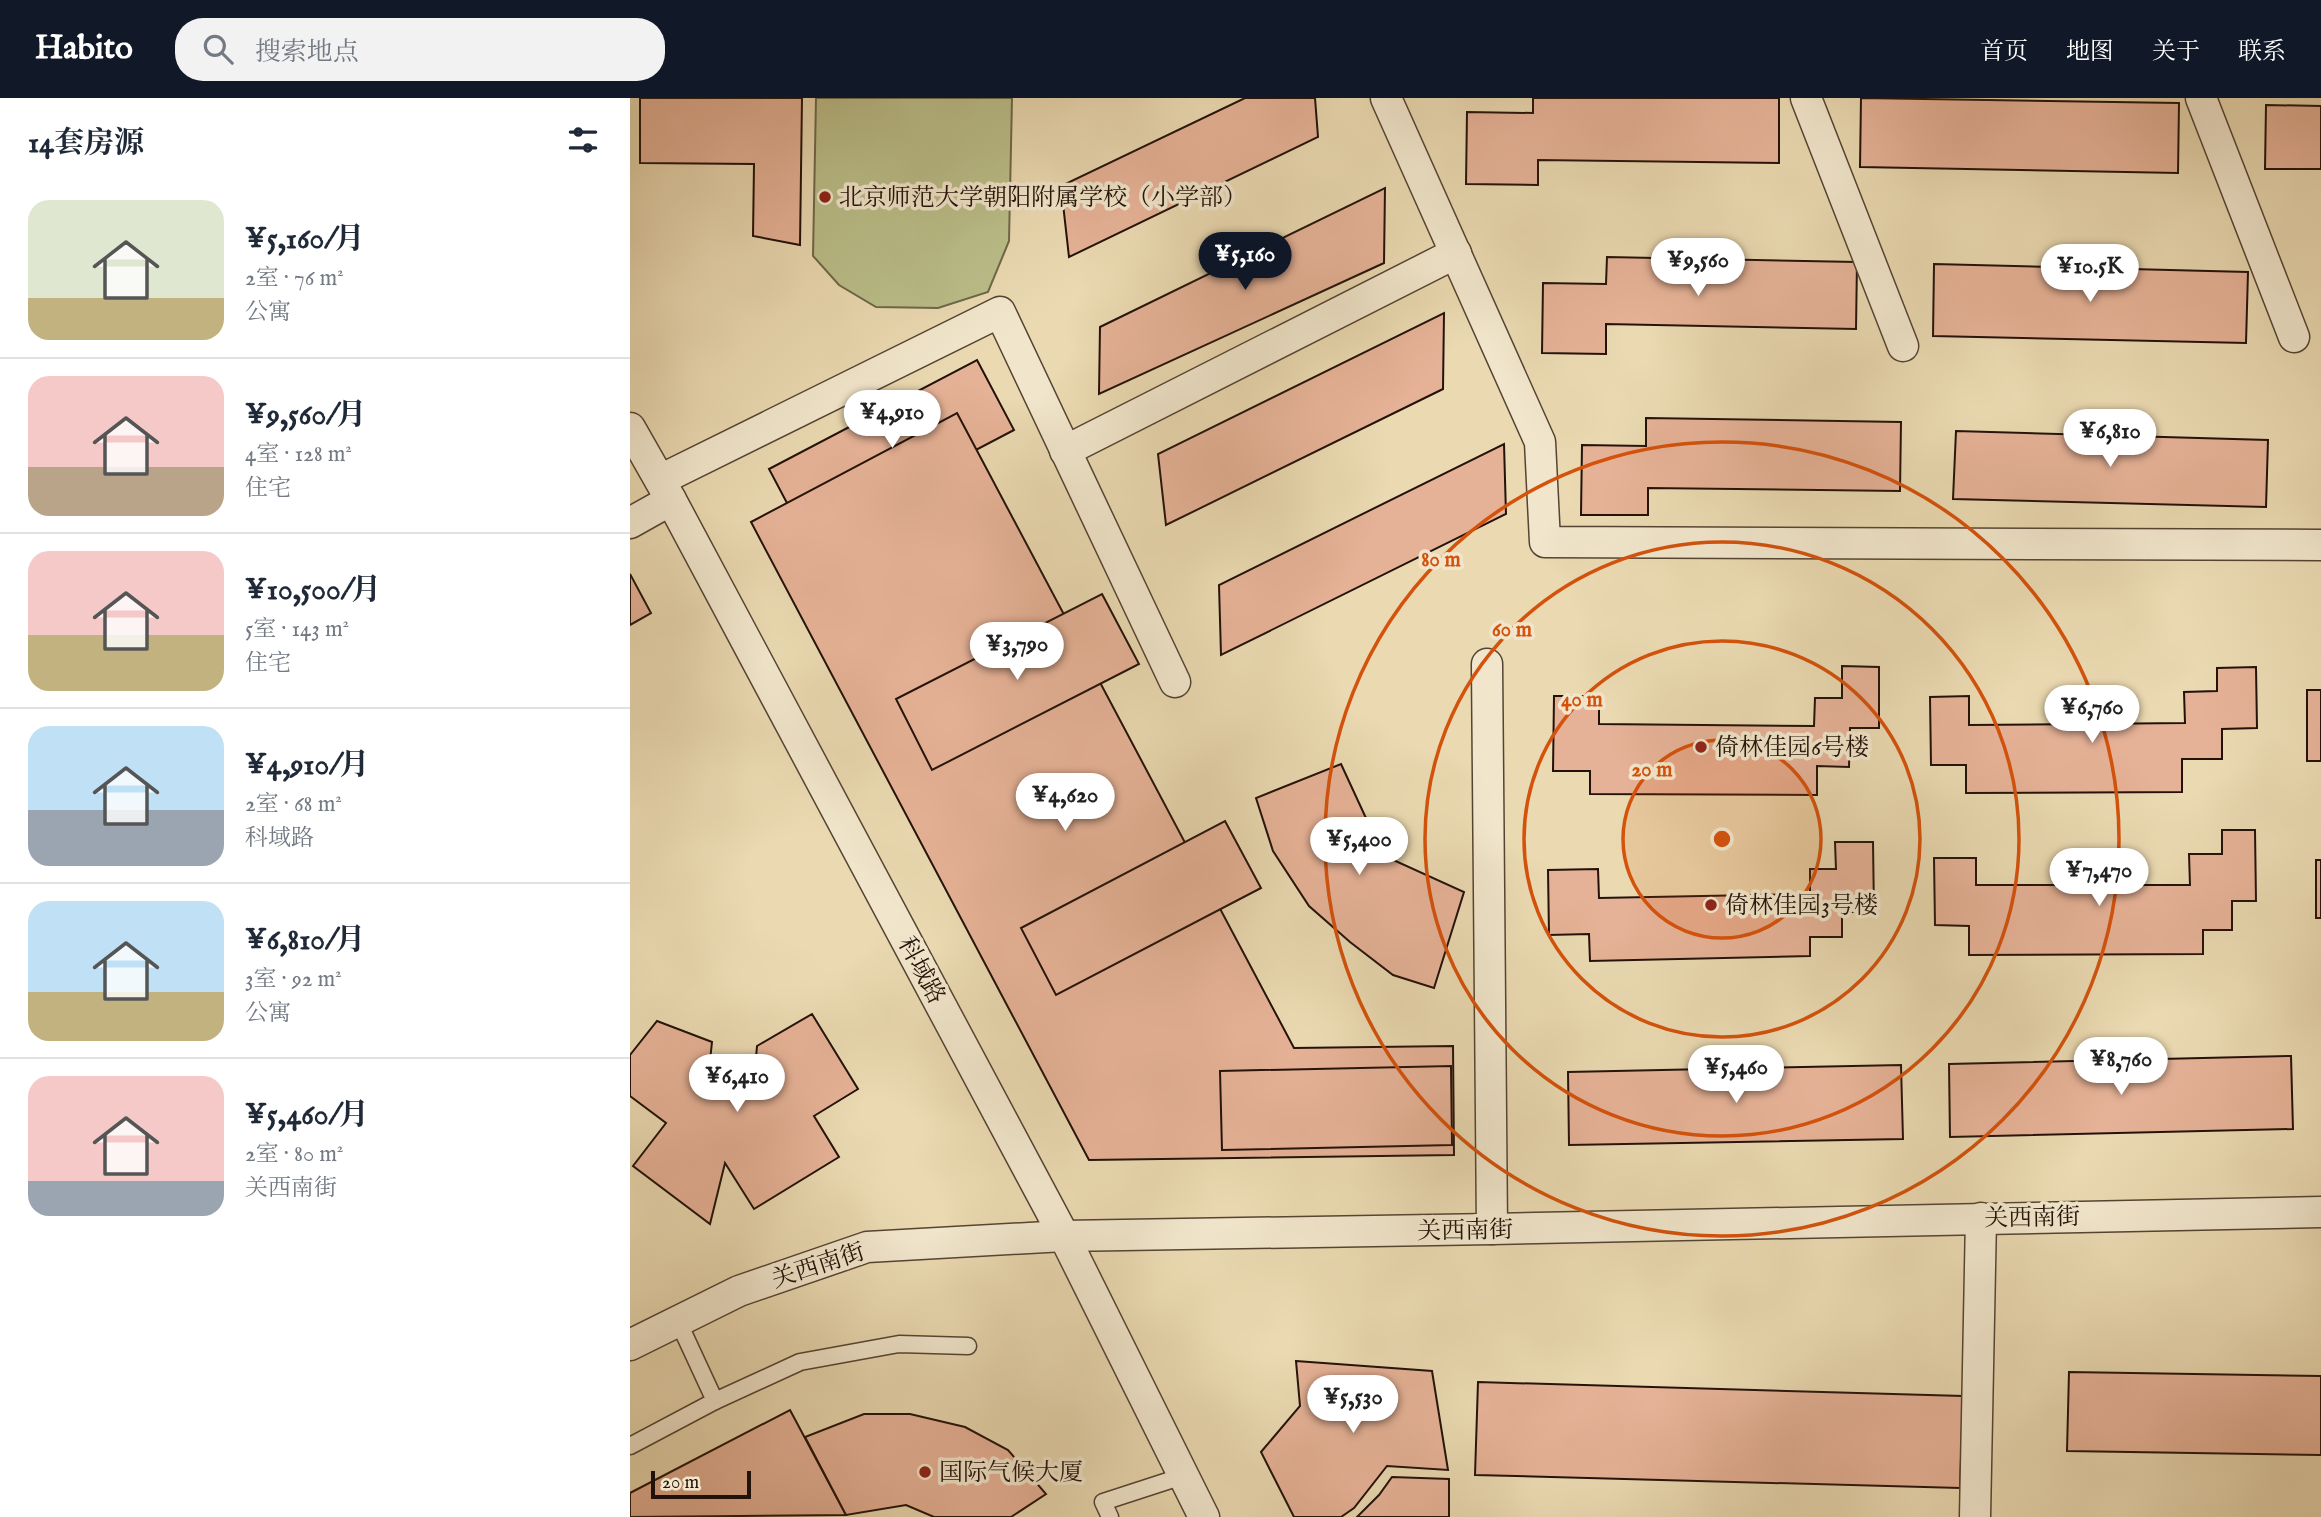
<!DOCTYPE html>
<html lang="zh">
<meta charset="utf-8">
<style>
body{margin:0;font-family:"IM FELL English","Noto Serif SC",serif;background:#f2f2f3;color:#1f2937;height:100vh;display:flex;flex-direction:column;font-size:26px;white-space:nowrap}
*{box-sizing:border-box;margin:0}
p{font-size:23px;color:#747a83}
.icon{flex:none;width:38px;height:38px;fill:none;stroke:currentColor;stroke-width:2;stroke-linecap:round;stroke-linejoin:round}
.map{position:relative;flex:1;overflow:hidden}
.sheet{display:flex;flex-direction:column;background:#fff;width:630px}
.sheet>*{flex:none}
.scale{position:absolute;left:21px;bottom:18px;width:100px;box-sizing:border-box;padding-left:7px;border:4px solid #231209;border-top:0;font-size:19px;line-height:24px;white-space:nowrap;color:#231209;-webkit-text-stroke:5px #f1e6cc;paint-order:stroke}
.price{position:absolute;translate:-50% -60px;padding:0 16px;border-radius:24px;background:#fff;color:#222;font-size:23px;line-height:46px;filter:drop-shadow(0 2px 4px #0008)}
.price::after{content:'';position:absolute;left:50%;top:42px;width:21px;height:16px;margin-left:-10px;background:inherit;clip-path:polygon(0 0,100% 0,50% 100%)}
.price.on{background:#111827;color:#fff}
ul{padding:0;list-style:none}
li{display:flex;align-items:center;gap:21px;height:175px;padding:0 28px}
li+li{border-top:2px solid #e0e1e3}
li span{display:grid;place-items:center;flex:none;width:196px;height:140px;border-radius:21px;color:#555}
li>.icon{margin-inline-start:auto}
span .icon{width:84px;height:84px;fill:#fffc;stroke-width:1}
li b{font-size:30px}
h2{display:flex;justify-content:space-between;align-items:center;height:84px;padding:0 28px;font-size:30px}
header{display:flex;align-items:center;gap:42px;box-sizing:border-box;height:98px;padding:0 35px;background:#111827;color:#fff}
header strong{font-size:33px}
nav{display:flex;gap:38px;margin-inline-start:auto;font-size:24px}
.search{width:490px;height:63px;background:#f2f2f3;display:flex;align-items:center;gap:18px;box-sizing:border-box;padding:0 24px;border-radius:28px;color:#747a83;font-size:26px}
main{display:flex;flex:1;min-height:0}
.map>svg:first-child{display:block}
.green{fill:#babe89;stroke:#6e6849;stroke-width:2}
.building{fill:#e6b297;stroke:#231209;stroke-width:2}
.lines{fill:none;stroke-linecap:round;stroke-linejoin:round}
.service-casing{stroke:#543;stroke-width:19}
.minor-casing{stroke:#543;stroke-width:33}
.service{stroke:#f1e6cc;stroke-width:16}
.minor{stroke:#f1e6cc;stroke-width:30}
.ring{fill:none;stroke:#d4520c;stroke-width:3.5}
.poi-dot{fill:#8f2418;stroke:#f1e6cc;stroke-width:2.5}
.labels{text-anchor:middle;stroke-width:7;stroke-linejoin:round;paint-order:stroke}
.poi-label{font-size:24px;fill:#231209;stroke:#f1e6cc;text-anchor:start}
.street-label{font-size:24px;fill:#231209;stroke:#f1e6cc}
.centre{fill:#d4520c;stroke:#f1e6cc;stroke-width:3.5}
.ring-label{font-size:21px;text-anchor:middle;font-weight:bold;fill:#d4520c;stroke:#f1e6cc;stroke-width:7;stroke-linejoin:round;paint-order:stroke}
</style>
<header>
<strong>Habito</strong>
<div class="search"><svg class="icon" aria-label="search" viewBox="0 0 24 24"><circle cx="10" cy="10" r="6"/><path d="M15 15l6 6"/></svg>搜索地点</div>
<nav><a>首页</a><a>地图</a><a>关于</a><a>联系</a></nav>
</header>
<main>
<section class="sheet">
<h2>14套房源<svg class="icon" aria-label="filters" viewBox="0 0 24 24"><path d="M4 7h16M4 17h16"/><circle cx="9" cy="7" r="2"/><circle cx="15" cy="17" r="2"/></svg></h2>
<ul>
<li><span style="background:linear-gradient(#dfe7d0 70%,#c2b280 0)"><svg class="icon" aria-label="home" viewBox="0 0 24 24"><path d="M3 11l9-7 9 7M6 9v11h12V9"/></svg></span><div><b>¥5,160/月</b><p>2室 · 76 m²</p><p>公寓</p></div></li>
<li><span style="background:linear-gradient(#f6c9c9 65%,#b9a48a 0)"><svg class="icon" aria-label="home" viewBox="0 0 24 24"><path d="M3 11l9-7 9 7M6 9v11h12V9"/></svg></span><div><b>¥9,560/月</b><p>4室 · 128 m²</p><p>住宅</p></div></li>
<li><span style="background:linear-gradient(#f6c9c9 60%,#c2b280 0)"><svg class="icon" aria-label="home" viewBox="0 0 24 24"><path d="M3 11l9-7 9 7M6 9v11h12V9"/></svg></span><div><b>¥10,500/月</b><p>5室 · 143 m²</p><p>住宅</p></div></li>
<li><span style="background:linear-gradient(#bfe0f5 60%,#9aa5b1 0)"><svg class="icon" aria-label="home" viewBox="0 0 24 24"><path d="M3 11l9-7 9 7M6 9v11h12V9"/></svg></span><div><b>¥4,910/月</b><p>2室 · 68 m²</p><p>科域路</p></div></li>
<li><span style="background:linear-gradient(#bfe0f5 65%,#c2b280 0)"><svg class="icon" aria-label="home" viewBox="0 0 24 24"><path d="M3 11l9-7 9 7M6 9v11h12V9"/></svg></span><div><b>¥6,810/月</b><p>3室 · 92 m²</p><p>公寓</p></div></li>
<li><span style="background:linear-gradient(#f6c9c9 75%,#9aa5b1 0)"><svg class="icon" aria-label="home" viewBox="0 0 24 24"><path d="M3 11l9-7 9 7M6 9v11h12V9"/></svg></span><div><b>¥5,460/月</b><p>2室 · 80 m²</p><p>关西南街</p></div></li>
</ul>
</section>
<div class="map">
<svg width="1691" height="1419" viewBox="0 0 1691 1419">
<rect width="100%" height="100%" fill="#ead9b1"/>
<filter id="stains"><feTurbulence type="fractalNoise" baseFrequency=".00286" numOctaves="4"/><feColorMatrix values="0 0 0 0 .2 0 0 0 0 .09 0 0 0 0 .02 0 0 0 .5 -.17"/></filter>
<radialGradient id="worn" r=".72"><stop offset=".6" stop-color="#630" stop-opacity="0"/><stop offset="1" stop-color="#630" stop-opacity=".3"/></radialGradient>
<polygon class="green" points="186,0 382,0 379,143 358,194 308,210 246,209 209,187 183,158"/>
<g class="building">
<polygon points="10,0 172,0 170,147 123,138 124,66 10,65"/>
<polygon points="615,0 685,0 688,39 439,159 431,88"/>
<polygon points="903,0 1149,0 1149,65 908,62 908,87 836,86 837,14 903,15"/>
<polygon points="1231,0 1549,5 1548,75 1230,69"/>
<polygon points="1636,7 1691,8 1691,71 1635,71"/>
<polygon points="755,90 754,165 469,296 470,229"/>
<polygon points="977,159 1227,164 1226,231 976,226 976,256 912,255 913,185 976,186"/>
<polygon points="1304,166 1618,174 1616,245 1303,238"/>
<polygon points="814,215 813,291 536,427 528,356"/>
<polygon points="347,262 384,332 176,441 139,371"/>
<polygon points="327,315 664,950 823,948 824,1057 459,1062 121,424"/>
<polygon points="1016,320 1271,324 1270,393 1018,390 1018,417 951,417 952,347 1016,348"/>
<polygon points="1326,333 1638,342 1636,409 1323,401"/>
<polygon points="874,346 876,416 591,557 589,487"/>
<polygon points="0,476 21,515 0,527"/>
<polygon points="472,496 509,566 302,672 266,601"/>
<polygon points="1212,568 1249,569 1249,630 1220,630 1219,669 1187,668 1187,697 960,696 960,673 923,673 924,598 969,598 969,626 1184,628 1185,600 1212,600"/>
<polygon points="1626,569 1627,630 1592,631 1592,661 1552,661 1552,694 1336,695 1336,667 1301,667 1300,599 1339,598 1339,627 1555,625 1554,594 1587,593 1587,570"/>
<rect x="1677" y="592" width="14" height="71"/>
<polygon points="711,666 735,718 761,761 834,794 804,890 763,877 720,844 679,808 643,753 626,700"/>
<polygon points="595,723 631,790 426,897 391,830"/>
<polygon points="1592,732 1625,732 1626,803 1602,803 1602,832 1573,832 1573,856 1339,857 1339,828 1305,827 1304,760 1346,760 1346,787 1560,787 1559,756 1592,756"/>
<polygon points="1205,744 1243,744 1244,814 1212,814 1212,839 1180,839 1180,858 960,863 959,836 919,837 918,772 968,771 969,800 1180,796 1180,771 1206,771"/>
<rect x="1686" y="762" width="5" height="58"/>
<polygon points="182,916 228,991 184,1018 209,1059 124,1111 95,1065 80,1126 3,1068 36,1025 0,998 0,957 27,923 82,944 77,991 124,982 127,948"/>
<polygon points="1661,958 1663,1031 1320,1039 1319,966"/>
<polygon points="1271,967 1273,1041 939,1047 938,974"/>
<polygon points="821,968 822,1047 592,1052 590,973"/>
<polygon points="666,1263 802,1273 818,1372 757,1368 724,1410 711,1419 664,1419 631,1354 670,1308"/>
<polygon points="1439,1274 1691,1278 1691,1357 1437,1353"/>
<polygon points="848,1284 1333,1298 1330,1390 845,1377"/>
<polygon points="160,1312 216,1417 0,1419 0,1395"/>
<polygon points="234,1316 280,1316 335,1329 378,1352 416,1396 381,1419 304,1419 276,1407 216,1417 175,1339"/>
<polygon points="762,1379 819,1381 819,1419 727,1419 749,1397"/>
</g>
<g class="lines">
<g class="service-casing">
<g id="service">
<polyline points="85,1303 170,1264 269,1246 338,1248"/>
<polyline points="0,1348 85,1303 48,1223"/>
<polyline points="480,1419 473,1404 553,1378"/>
</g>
</g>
<g class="minor-casing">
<g id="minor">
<polyline points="756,0 910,344 915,444 1691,447"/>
<polyline points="1176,0 1273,248"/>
<polyline points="1571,0 1664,239"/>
<polyline points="0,330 41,402 434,1138 574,1419"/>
<polyline points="435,353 826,155"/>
<polyline points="30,382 370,214 545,584"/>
<polyline points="0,425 41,402"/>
<polyline points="857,566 862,1131"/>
<polyline points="0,1247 109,1193 237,1149 434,1138 862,1131 1691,1114"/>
<polyline points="1345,1419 1351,1120"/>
</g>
</g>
<use href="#service" class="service"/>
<use href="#minor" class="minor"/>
</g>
<circle cx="1092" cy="741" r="99" fill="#d4520c" fill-opacity=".12"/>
<g class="ring">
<circle cx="1092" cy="741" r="99"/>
<circle cx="1092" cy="741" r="198"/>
<circle cx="1092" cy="741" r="297"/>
<circle cx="1092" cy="741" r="397"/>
</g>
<g class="poi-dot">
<circle cx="195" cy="99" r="7"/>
<circle cx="1071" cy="649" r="7"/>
<circle cx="1081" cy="807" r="7"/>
<circle cx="295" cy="1374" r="7"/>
</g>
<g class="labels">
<g class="poi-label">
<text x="209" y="107">北京师范大学朝阳附属学校（小学部）</text>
<text x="1085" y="657">倚林佳园6号楼</text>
<text x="1095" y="815">倚林佳园3号楼</text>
<text x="309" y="1382">国际气候大厦</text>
</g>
<g class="street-label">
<text transform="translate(292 872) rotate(62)" y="8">科域路</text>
<text transform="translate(1402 1119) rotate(-1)" y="8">关西南街</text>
<text transform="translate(835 1132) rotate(-1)" y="8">关西南街</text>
<text transform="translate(188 1167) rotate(-18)" y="8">关西南街</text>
</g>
</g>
<circle cx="1092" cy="741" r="10" class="centre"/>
<g class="ring-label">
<text x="811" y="468">80 m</text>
<text x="882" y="538">60 m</text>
<text x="952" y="608">40 m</text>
<text x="1022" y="678">20 m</text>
</g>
<rect width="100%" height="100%" filter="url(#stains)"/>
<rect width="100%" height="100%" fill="url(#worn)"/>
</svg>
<div class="scale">20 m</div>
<b class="price on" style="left:615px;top:194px">¥5,160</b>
<b class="price" style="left:1068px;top:200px">¥9,560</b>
<b class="price" style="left:1460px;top:206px">¥10.5K</b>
<b class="price" style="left:262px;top:352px">¥4,910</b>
<b class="price" style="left:1480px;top:371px">¥6,810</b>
<b class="price" style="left:387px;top:584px">¥3,790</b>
<b class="price" style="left:1462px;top:647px">¥6,760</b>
<b class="price" style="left:435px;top:735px">¥4,620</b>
<b class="price" style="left:729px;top:779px">¥5,400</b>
<b class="price" style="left:1469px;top:810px">¥7,470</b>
<b class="price" style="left:1491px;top:999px">¥8,760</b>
<b class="price" style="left:1106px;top:1007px">¥5,460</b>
<b class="price" style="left:107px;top:1016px">¥6,410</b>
<b class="price" style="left:723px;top:1337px">¥5,530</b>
</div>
</main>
